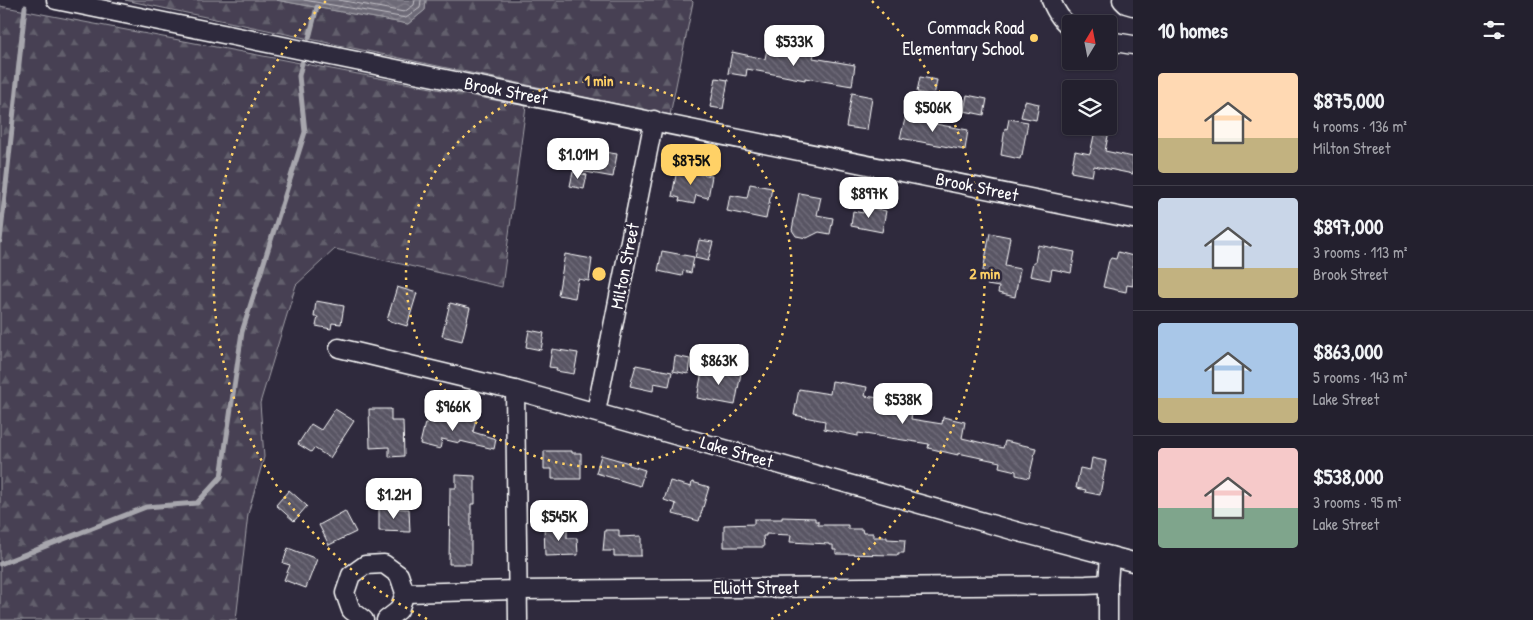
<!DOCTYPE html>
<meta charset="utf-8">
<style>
body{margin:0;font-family:"Patrick Hand",sans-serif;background:#2b2836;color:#f1f3f6;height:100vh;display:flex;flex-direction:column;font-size:19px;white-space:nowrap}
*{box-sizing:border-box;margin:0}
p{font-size:16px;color:#a3a3aa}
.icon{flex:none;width:28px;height:28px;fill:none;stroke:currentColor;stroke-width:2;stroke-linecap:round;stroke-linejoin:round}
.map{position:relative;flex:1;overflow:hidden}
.details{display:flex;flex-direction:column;background:#23202e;width:400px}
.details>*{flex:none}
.needle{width:32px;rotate:10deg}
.controls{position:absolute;left:1062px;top:15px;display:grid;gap:10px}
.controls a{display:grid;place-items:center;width:55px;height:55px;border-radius:5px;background:#23202e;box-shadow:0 1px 4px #0004,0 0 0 1px #403e4a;font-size:25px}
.price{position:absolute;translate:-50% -42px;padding:0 11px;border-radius:10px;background:#fff;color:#222;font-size:16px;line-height:32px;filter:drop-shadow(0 1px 2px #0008)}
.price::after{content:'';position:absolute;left:50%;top:30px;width:15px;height:11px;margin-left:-8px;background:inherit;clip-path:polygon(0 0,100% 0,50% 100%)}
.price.on{background:#ffd166;color:#111}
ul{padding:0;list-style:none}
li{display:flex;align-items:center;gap:15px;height:125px;padding:0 25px}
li+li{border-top:1px solid #403e4a}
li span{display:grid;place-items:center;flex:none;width:140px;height:100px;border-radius:5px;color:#555}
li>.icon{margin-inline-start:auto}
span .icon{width:60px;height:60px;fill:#fffc;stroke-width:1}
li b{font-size:21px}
h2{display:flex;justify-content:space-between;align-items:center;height:60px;padding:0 25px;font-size:21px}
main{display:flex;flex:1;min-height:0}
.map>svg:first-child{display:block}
.forest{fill:url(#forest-firs);stroke:#a2a0a8}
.water{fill:url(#water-waves);stroke:#a7a6ad}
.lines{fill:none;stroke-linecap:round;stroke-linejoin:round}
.shore{stroke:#c5c3c9;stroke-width:1}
.stream{stroke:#a7a6ad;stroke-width:5}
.building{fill:url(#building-back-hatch);stroke:#fff}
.minor-casing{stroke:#fff;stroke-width:21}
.minor{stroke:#2f2a3d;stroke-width:18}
.ring{fill:none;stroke:#ffd166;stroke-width:2.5;stroke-dasharray:2.5 5}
.poi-dot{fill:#ffd166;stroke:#2f2a3d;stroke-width:2}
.labels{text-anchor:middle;stroke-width:5;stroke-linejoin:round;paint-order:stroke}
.poi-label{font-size:18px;fill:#fff;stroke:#2f2a3d;text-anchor:end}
.street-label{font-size:18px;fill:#fff;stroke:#2f2a3d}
.centre{fill:#ffd166;stroke:#2f2a3d;stroke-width:2.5}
.ring-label{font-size:15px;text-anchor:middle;font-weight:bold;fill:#ffd166;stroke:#2f2a3d;stroke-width:5;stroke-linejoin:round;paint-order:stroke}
</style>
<main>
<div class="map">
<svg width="1133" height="620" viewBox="0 0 1133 620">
<defs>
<pattern id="forest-firs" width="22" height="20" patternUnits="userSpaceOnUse" patternTransform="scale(1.25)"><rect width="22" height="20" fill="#464152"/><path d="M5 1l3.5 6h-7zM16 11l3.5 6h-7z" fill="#625e6c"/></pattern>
<pattern id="water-waves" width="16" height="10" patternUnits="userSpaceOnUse" patternTransform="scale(1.25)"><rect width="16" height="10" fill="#6d6a77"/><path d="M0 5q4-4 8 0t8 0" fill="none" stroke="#83808b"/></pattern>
<pattern id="building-back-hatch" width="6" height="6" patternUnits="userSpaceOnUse" patternTransform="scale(1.25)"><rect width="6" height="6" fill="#595564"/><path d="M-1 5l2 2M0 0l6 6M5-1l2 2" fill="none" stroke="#726e7b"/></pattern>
</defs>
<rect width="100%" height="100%" fill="#2f2a3d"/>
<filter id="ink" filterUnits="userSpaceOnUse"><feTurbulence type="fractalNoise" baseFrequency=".02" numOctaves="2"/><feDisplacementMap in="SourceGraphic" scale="10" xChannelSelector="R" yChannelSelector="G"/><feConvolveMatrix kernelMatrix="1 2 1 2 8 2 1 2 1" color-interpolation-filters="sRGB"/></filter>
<g filter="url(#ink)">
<g class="forest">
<polygon points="125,0 276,0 408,24 425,10 426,0 691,0 693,2 670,115"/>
<polygon points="0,6 526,106 502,287 335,249 296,285 260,403 264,457 248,514 236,620 0,620"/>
</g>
<polygon class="water" points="276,0 426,0 425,10 408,24"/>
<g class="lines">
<g class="shore">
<polyline points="304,0 406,18 420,8 421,0"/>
<polyline points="339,0 404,12 414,5 415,0"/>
</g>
<g class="stream">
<polyline points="309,38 317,7"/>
<polyline points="0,241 25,7"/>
<polyline points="0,564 146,507 197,503 221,477 242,332 305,132 299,76 302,63"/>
</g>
</g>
<g class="building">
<polygon points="799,48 815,51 813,58 855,65 852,86 805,78 805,80 747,69 746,76 728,73 732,52 765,59 767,49 798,55"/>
<polygon points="920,77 937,80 934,96 917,92"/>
<polygon points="716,78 728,80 723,109 710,107"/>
<polygon points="852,93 872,97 867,130 846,127"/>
<polygon points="967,95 987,99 984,115 964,111"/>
<polygon points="1025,101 1039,104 1036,120 1021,117"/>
<polygon points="907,112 921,114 919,121 968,130 965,150 900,138"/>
<polygon points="1009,119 1028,122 1022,155 1021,155 1020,159 1001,155 1005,128 1007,129"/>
<polygon points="1096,126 1110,126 1105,151 1133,157 1133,174 1094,166 1092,176 1071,172 1075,151 1090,154"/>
<polygon points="587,146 605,149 604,152 617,154 613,177 580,171 582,159 585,159"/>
<polygon points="677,170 712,176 708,198 696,195 694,204 679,201 680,198 672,196"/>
<polygon points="573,172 587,175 584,189 570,186"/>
<polygon points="750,184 772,188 766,219 727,211 730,195 747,198"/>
<polygon points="799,193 821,197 817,215 833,218 830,234 819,232 807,238 796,236 792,230"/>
<polygon points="864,206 886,211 882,232 851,226 853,211 863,213"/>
<polygon points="990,233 1010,237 1005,266 1020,269 1015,297 998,293 999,287 987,285 988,278 982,276"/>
<polygon points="699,240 713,242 708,261 695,258"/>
<polygon points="1038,245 1075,252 1071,273 1052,269 1050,280 1030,276 1033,262 1035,262"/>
<polygon points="662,251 694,257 691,273 683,271 682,276 658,271"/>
<polygon points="1118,252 1133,256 1133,286 1127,285 1126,292 1103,287 1109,261 1111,258 1116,259"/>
<polygon points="565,254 592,259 589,281 578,279 575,298 558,295"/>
<polygon points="397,287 417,293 407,326 387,320"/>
<polygon points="316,301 344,306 341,324 332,323 331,329 316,326 318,317 314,317"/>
<polygon points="450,303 470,308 462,341 442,336"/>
<polygon points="529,330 544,333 541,350 526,347"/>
<polygon points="552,349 578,353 574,374 556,371 557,368 549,367"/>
<polygon points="675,356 690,359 688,374 673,371"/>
<polygon points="636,365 672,372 669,386 654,383 653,391 630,386"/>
<polygon points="703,366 741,373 735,405 697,398"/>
<polygon points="832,381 867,387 865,396 908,402 908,406 913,406 911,419 942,424 943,417 965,422 962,438 1003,448 1005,441 1036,448 1029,478 1016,475 1016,471 999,467 1000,462 958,453 958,455 928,448 929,444 858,433 858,436 824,429 825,421 794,415 799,389 830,394"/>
<polygon points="335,409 354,421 330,458 314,448 311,452 298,444 311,424 321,430"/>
<polygon points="369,409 391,409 391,421 403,421 404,456 389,457 389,447 370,448"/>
<polygon points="430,412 454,418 456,414 476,419 473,432 496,439 494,449 460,441 459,443 442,439 440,449 420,444 425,423 427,423"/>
<polygon points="544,451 572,451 572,453 581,453 581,479 552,479 552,469 544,469"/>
<polygon points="601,455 629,463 629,465 645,470 640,486 596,473"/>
<polygon points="1092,458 1106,461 1100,495 1085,492 1086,490 1076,488 1080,468 1090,470"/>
<polygon points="456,475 475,476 475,504 471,504 471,564 449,564 450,488 456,488"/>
<polygon points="670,481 691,487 692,482 709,487 699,521 673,514 676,504 664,500"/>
<polygon points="289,490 307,506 294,521 276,505"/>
<polygon points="379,508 409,509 410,532 379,531"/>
<polygon points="345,511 356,532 329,545 319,525"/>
<polygon points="782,517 815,518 815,521 818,521 818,525 848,525 848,529 862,529 863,533 873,533 873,537 887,537 887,539 905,540 904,553 898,553 898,555 836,554 836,550 833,550 833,545 829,545 829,544 790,542 791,535 766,534 766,536 763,536 764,547 724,547 724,525 754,524 754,519 782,519"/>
<polygon points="544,525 567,525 567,538 577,538 578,555 545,556"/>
<polygon points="605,530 619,530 619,537 641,536 641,556 614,556 614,551 603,551"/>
<polygon points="288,548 317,559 306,588 284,580 290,565 283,563"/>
</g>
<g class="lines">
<g class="minor-casing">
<g id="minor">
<polyline points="56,0 1133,219"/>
<path d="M1051 0C1055 10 1061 21 1071 27"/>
<polyline points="1122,0 1126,4 1133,6"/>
<polyline points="1109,41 1133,45"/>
<polyline points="339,348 515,390 1019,532 1133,562"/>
<polyline points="515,390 518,620"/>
<polyline points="596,412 654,120"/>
<polyline points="405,593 518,590 1086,585 1108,584"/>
<polyline points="364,620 351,610 345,593 351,575 365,565 384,564 399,575 405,593 399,610 386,620"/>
<polyline points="1108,620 1108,584 1110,556"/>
</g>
</g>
<use href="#minor" class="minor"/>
</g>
</g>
<g class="ring">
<circle cx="599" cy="274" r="193"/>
<path d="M427 619A386 386 0 0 1 326 1M872 1A386 386 0 0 1 771 619"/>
</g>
<circle class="poi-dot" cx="1034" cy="38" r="5"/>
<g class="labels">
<g class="poi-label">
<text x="1024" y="34">Commack Road<tspan x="1024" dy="21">Elementary School</tspan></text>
</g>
<g class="street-label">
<text transform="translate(506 91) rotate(11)" y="6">Brook Street</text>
<text transform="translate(977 187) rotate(12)" y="6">Brook Street</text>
<text transform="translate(625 266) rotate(-79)" y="6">Milton Street</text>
<text transform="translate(737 452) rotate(16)" y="6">Lake Street</text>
<text x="756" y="594">Elliott Street</text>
</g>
</g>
<circle cx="599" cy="274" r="8" class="centre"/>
<g class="ring-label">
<text x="599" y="86">1 min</text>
<text x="985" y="279">2 min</text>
</g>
</svg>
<div class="controls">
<a><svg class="needle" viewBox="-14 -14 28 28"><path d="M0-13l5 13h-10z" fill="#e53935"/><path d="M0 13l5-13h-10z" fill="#a3a3aa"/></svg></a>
<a><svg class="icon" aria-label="layers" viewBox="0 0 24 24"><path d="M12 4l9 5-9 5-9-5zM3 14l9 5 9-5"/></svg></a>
</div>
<b class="price" style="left:794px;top:67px">$533K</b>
<b class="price" style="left:933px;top:133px">$506K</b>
<b class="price" style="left:578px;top:180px">$1.01M</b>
<b class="price on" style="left:691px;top:186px">$875K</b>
<b class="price" style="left:869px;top:219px">$897K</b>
<b class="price" style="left:719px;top:386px">$863K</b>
<b class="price" style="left:903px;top:425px">$538K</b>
<b class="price" style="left:453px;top:432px">$966K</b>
<b class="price" style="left:394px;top:520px">$1.2M</b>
<b class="price" style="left:559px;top:542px">$545K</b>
</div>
<section class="details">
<h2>10 homes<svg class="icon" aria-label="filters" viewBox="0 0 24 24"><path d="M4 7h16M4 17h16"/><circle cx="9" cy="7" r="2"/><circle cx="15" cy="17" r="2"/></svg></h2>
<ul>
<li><span style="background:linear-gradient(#ffd9b3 65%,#c2b280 0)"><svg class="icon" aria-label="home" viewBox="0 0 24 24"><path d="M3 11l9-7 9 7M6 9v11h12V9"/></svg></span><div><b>$875,000</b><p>4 rooms · 136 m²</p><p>Milton Street</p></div></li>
<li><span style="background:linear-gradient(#c9d6e8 70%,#c2b280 0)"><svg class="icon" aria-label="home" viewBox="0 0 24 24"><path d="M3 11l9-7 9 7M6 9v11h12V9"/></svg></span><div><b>$897,000</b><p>3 rooms · 113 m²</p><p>Brook Street</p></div></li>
<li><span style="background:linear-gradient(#a9c7e8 75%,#c2b280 0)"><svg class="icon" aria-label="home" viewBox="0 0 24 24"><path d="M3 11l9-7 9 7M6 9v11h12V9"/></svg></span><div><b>$863,000</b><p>5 rooms · 143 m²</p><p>Lake Street</p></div></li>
<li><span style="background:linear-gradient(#f6c9c9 60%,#7fa58c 0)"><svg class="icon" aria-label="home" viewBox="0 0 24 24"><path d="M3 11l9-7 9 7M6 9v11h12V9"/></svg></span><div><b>$538,000</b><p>3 rooms · 95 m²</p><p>Lake Street</p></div></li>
</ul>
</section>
</main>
